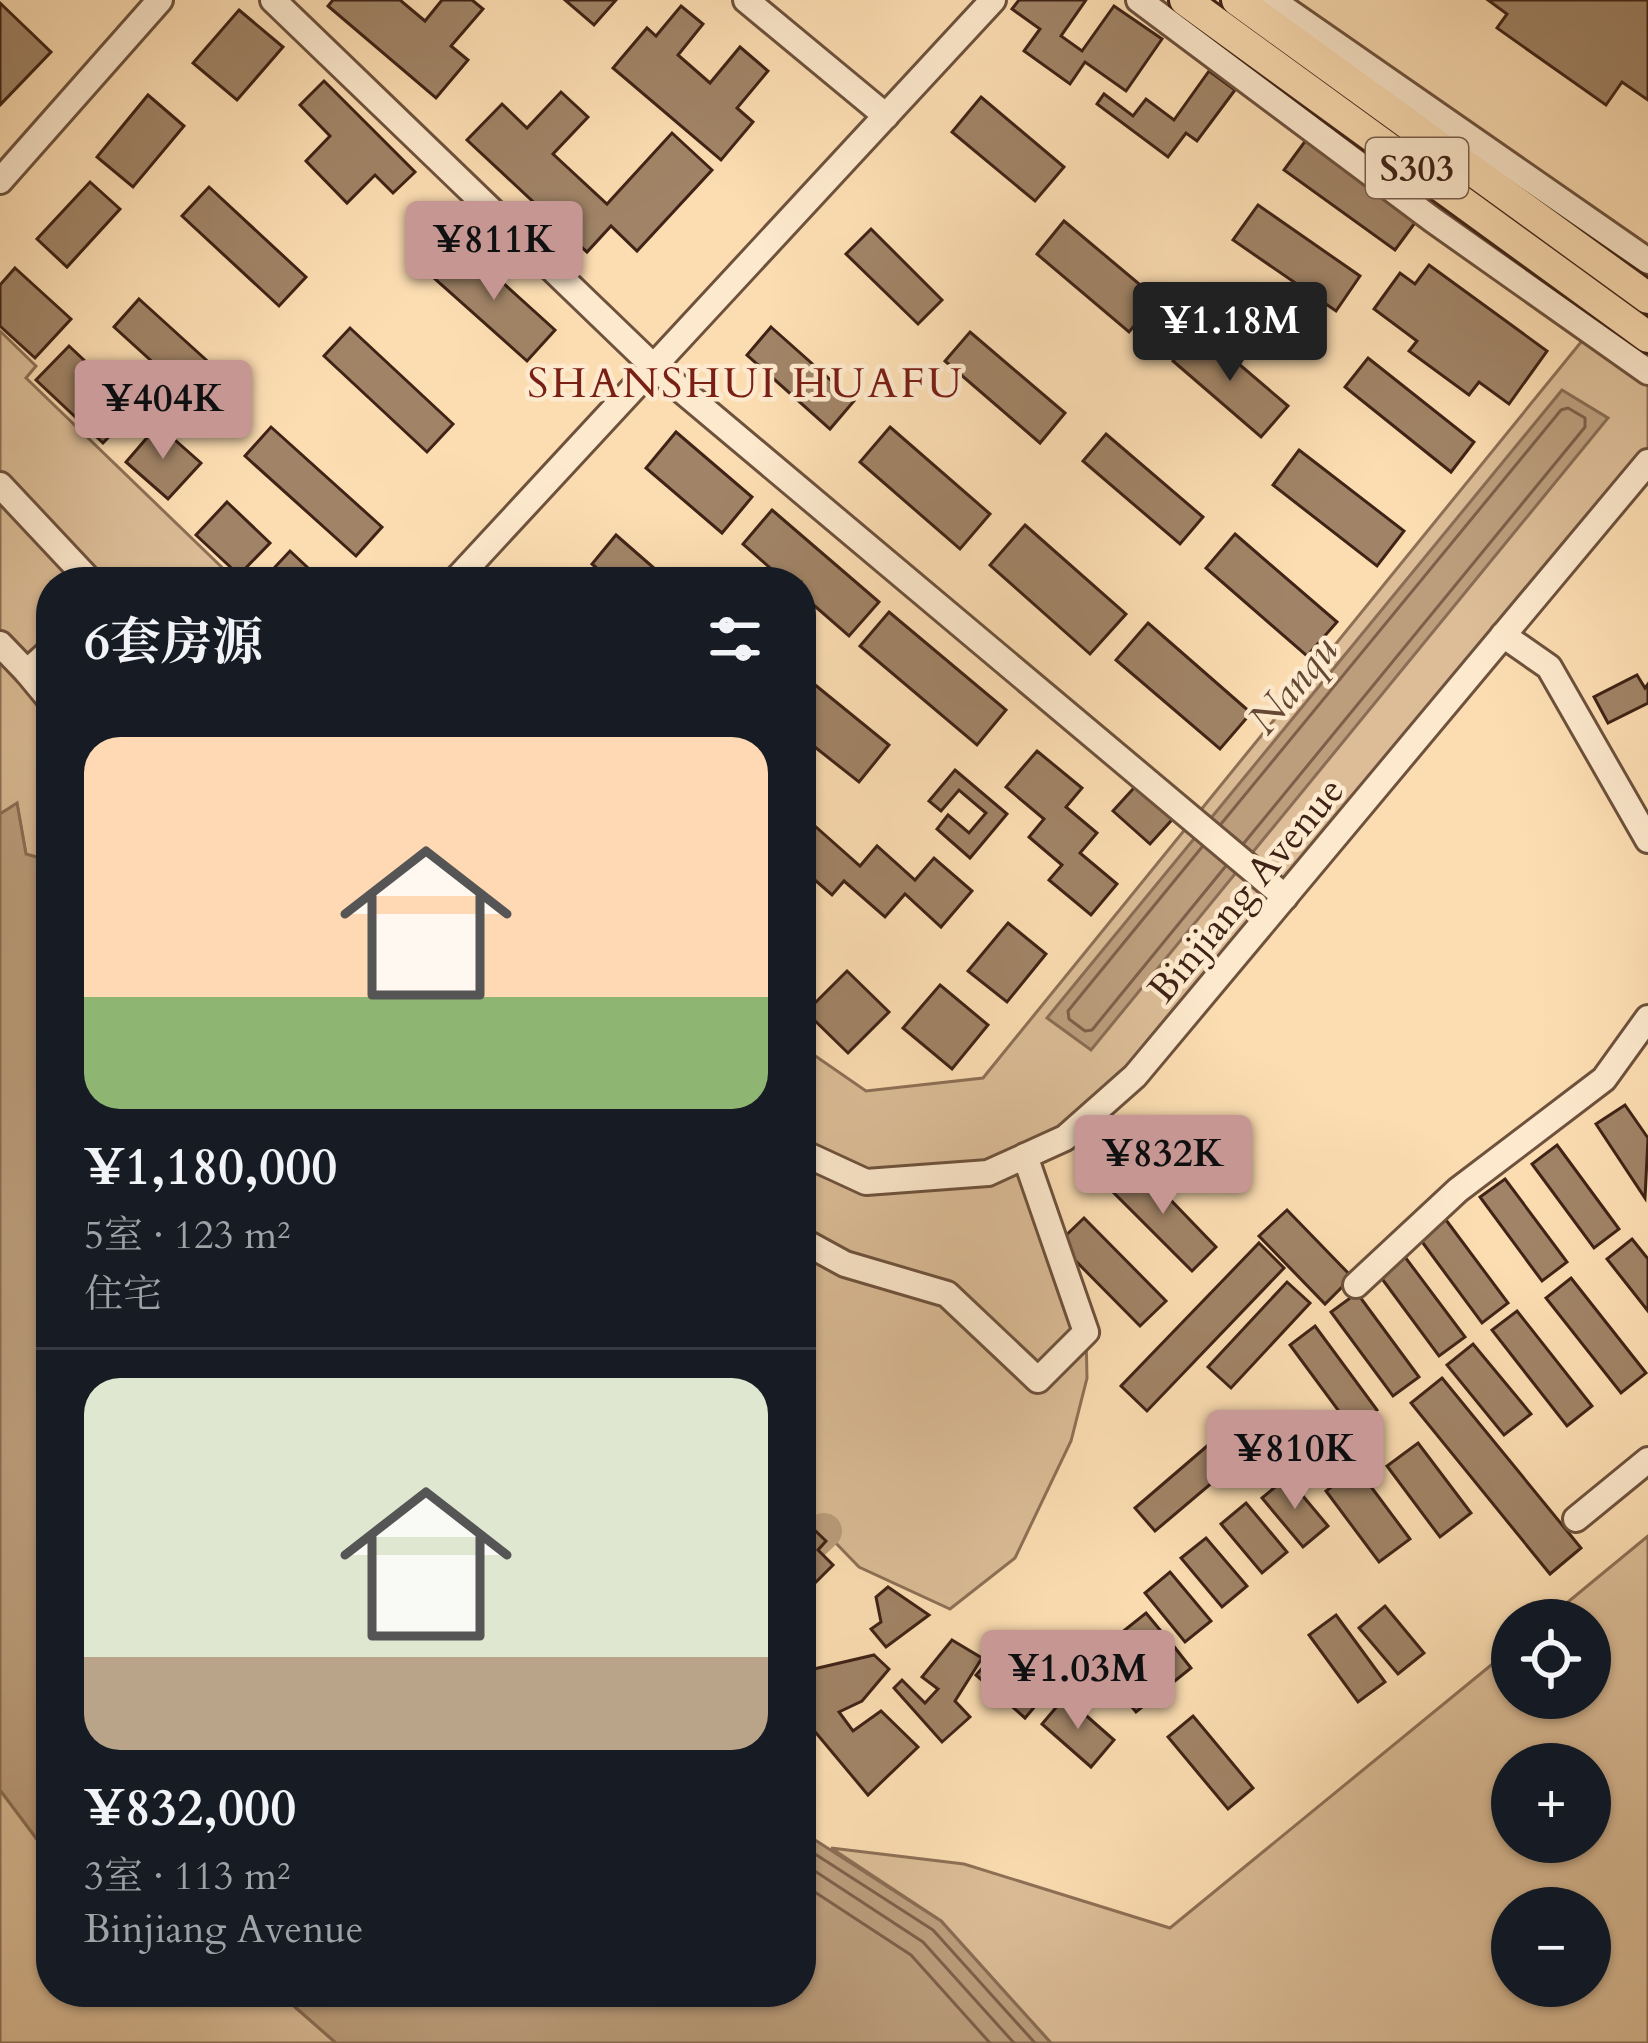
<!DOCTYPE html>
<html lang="zh">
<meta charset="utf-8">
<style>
body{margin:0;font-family:Cardo,"Noto Serif SC",serif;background:#20242c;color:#f1f3f6;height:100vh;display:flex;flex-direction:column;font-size:45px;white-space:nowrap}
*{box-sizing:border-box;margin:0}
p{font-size:39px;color:#9ea1a6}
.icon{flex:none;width:66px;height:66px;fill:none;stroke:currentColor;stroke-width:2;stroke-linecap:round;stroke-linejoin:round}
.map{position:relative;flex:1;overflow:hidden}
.details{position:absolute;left:36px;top:567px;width:780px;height:1440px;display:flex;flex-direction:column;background:#171b24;border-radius:48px;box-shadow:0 3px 9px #0004}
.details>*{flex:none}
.controls{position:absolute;left:1491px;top:1599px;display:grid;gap:24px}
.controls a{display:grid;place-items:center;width:120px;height:120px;border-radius:50%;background:#171b24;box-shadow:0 3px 9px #0004;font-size:60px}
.price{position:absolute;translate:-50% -102px;padding:0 27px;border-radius:12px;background:#c59692;color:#111;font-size:39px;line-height:78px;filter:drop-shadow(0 3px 6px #0008)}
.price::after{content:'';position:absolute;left:50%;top:72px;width:36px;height:27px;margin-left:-18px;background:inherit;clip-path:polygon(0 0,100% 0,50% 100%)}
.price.active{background:#222;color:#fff}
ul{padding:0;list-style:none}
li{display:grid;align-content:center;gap:24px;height:636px;padding:0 48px}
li+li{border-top:3px solid #363941}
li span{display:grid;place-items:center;height:372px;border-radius:36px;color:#555}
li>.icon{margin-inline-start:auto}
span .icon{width:216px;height:216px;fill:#fffc;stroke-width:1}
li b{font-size:51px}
h2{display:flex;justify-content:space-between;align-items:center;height:144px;padding:0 48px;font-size:51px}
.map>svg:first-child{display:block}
.green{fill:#dcbd97;stroke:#8e7056;stroke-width:3;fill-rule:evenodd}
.water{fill:#bc9e7d;stroke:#8a6d54;stroke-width:3}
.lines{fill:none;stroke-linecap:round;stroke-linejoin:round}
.shore{stroke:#7e604a;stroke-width:3}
.river{stroke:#bc9e7d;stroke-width:36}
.building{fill:#a18467;stroke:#3f2316;stroke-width:3}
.minor-casing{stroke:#6e523d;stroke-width:30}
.major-casing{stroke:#3f2316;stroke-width:36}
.minor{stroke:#fde9cd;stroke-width:24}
.major{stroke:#fcddb2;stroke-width:30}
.labels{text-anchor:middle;stroke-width:9;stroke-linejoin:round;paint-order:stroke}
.shield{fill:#fde9cd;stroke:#785e4d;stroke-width:3}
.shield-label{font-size:36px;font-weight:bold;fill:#3f2316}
.street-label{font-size:39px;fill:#3f2316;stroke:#fde9cd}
.neighbourhood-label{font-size:42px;letter-spacing:3px;fill:#7a1f14;stroke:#fde9cd}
.water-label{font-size:42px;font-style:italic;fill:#644835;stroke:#fde9cd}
</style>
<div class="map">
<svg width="1648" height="2043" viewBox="0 0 1648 2043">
<rect width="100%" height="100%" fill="#fcddb2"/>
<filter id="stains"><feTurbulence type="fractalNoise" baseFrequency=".00167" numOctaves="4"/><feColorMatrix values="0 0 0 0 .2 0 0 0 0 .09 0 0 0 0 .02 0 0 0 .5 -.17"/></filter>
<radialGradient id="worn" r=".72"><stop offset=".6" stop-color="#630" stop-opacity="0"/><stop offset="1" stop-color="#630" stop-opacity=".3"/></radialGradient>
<g class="green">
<polygon points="0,331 36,366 26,378 237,582 51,582 51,861 26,855 17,804 0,814"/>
<polygon points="1590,331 1648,372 1648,462 1135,1076 1025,1156 1086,1332 1087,1378 1071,1441 1015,1558 950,1609 859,1567 801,1507 801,1046 866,1091 983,1078"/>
<path d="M1648 1536V2043H1051L941 1921 831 1848 964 1864 1170 1928 1512 1648V1698H1590V1620H1546ZM1512 1764H1590V1842H1512ZM1512 1908H1590V1986H1512Z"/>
<polygon points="0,1790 51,1858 51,1992 278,1992 336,2043 0,2043"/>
</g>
<g class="water">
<polygon points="1562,390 1608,418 1091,1050 1047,1018"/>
<polygon points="17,803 26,854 51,861 51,1858 0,1790 0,814"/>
<polygon points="801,1831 941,1921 1051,2043 336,2043 278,1992 801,1992"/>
</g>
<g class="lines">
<g class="shore">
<polyline points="1221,824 1561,410 1568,408 1585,418 1585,427 1244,843"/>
<polyline points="1202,847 1068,1011 1069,1019 1085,1031 1092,1030 1225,867"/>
<polyline points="801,1845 933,1930 1035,2043"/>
<polyline points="801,1862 923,1942 1014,2043"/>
<polyline points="801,1883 911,1955 990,2043"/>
</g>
<polyline class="river" points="801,1553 824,1531"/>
</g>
<g class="building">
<polygon points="333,0 400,0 425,21 442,0 472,0 483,9 451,46 468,60 436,98 328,6"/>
<polygon points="565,0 616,0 594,25"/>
<polygon points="1019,0 1086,0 1061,36 1082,51 1114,6 1162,39 1126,91 1085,62 1070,84 1024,51 1040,29 1012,9"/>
<polygon points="1488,0 1648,0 1648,100 1622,82 1606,105 1497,28 1507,14"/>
<polygon points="0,3 51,52 0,105"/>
<polygon points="681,6 703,24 678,55 710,83 740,47 768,71 737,108 753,122 721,160 613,68 647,28 656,36"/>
<polygon points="239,10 283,47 237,100 193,63"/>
<polygon points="1209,71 1235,90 1197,141 1186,133 1168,157 1097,104 1104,94 1133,116 1146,99 1174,120"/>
<polygon points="324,81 415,172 393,193 375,175 347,203 306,161 330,136 300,105"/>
<polygon points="561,92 588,117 553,154 607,204 672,133 712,170 637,251 611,226 587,252 467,140 502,104 527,128"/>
<polygon points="148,95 184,126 133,187 97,157"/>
<polygon points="981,97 1064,167 1035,201 952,132"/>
<polygon points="1306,140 1417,220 1395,250 1284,170"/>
<polygon points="90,182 120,209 67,267 37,239"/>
<polygon points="209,187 306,277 279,306 182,216"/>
<polygon points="1258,205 1360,276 1336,311 1233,240"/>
<polygon points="1064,221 1157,299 1129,332 1037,254"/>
<polygon points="871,229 942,300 918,324 846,254"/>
<polygon points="461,245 555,330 527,361 433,277"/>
<polygon points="1429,265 1547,351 1509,404 1479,382 1469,395 1409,351 1417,341 1374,309 1400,273 1415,284"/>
<polygon points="15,268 71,319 35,358 0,326 0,285"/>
<polygon points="139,299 247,397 222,425 114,327"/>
<polygon points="771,327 854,401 830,429 747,355"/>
<polygon points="350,328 453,424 427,452 324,356"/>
<polygon points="1199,330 1288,406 1261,437 1173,361"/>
<polygon points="970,332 1065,413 1040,443 945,361"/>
<polygon points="69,346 136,409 103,443 36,380"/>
<polygon points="1368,358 1474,442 1451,472 1345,387"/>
<polygon points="158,425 201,463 168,499 126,462"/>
<polygon points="271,427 382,527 356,556 245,456"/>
<polygon points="890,427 990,514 960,549 860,462"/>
<polygon points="676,432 752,497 722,533 646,468"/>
<polygon points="1106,434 1203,517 1180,544 1083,461"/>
<polygon points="1299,450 1404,531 1377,566 1273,485"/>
<polygon points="227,502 270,543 239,575 196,535"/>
<polygon points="772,510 879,602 849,636 801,594 801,582 786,582 743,544"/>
<polygon points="1025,525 1126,614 1090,654 990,565"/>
<polygon points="1235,534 1337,622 1307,656 1206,568"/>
<polygon points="616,535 670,582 613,582 592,564"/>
<polygon points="290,551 323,582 261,582"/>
<polygon points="889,612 1006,710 977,745 860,646"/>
<polygon points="1148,623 1251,713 1220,749 1116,660"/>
<polygon points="1637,675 1645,688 1648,684 1648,703 1608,723 1594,697"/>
<polygon points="814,684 889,745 859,782 801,736 801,700"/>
<polygon points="1037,751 1082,788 1066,807 1097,833 1080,853 1117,884 1091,915 1049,880 1062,865 1029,837 1044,819 1006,787"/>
<polygon points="955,770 1007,814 970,858 937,829 948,815 969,833 986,813 959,790 941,811 929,801"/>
<polygon points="1142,779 1179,812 1150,844 1113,811"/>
<polygon points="816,827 860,866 877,846 915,880 934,858 972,891 941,927 905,894 885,917 844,881 832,895 801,868 801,844"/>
<polygon points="1008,923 1046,954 1007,1002 968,971"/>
<polygon points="847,971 889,1012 848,1053 806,1012"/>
<polygon points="940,985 988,1025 952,1069 903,1028"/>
<polygon points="1625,1105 1648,1138 1645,1198 1596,1124"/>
<polygon points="1557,1145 1619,1229 1594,1248 1532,1164"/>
<polygon points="1135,1163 1216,1247 1192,1271 1109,1188"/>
<polygon points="1505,1179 1567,1262 1542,1281 1480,1197"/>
<polygon points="1287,1210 1352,1277 1325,1304 1259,1236"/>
<polygon points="1084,1218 1166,1301 1140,1326 1058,1243"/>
<polygon points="1446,1220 1508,1303 1482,1323 1420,1239"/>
<polygon points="1632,1239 1648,1259 1648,1311 1607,1259"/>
<polygon points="1259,1243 1284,1268 1147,1411 1121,1386"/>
<polygon points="1402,1253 1465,1337 1439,1356 1377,1272"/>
<polygon points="1571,1278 1646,1373 1621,1393 1546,1298"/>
<polygon points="1287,1282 1310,1303 1231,1388 1208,1367"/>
<polygon points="1357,1293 1419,1377 1393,1396 1331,1312"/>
<polygon points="1517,1311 1592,1406 1567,1426 1492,1330"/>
<polygon points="1315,1326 1377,1410 1352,1429 1290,1345"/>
<polygon points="1473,1344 1531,1414 1504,1435 1447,1365"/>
<polygon points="1442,1378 1581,1548 1550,1574 1411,1403"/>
<polygon points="1213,1441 1233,1465 1155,1531 1135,1508"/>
<polygon points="1418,1443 1471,1513 1440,1537 1387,1466"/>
<polygon points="1357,1468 1410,1539 1379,1562 1326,1491"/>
<polygon points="1287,1477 1328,1526 1303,1547 1262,1498"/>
<polygon points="1246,1503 1287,1552 1262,1573 1221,1524"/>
<polygon points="801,1517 826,1541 818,1550 833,1565 812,1586 801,1575"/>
<polygon points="1206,1538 1247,1586 1222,1607 1181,1558"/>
<polygon points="1170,1572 1211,1621 1185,1642 1145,1593"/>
<polygon points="888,1587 929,1615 886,1647 871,1629 881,1622 876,1597"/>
<polygon points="1385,1606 1424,1653 1398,1674 1359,1628"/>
<polygon points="1146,1613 1165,1636 1110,1681 1091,1657"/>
<polygon points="1336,1615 1385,1682 1358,1702 1309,1635"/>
<polygon points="952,1640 982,1658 955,1701 970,1717 942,1742 894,1688 902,1680 925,1703 938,1689 922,1677"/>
<polygon points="1172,1644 1191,1668 1136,1712 1117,1689"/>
<polygon points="1000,1648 1048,1691 1025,1718 976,1675"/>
<polygon points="874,1655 889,1669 862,1701 839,1712 853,1731 881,1711 918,1747 868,1795 801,1715 801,1672"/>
<polygon points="1065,1697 1114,1740 1091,1767 1042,1724"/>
<polygon points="1193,1716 1253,1788 1228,1809 1168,1737"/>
</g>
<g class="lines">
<g class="minor-casing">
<g id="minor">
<polyline points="273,0 654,367 1285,897"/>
<polyline points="746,0 886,116"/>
<polyline points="1139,0 1433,220 1648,372"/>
<polyline points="1272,0 1648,261"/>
<polyline points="0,181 160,0"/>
<polyline points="0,485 91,582"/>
<polyline points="454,582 993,0"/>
<polyline points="1503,635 1549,667 1648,840"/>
<polyline points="0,644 27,672 51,650"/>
<polyline points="27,672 51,701"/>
<polyline points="801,1152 866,1182 988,1173 1065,1138 1135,1076 1648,462"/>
<polyline points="801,1240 845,1264 947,1294 1038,1380 1086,1332 1025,1156"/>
<polyline points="1356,1285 1458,1190 1604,1079 1648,1018"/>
<polyline points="1576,1519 1648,1460"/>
</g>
</g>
<g class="major-casing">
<g id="major">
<polyline points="1185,0 1648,337"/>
<polyline points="1237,0 1648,298"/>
</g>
</g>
<use href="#minor" class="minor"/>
<use href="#major" class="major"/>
</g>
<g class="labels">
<rect class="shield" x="1366" y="138" width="102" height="60" rx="9"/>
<g class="shield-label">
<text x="1417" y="181">S303</text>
</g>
<g class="street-label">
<text transform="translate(1245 889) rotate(-50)" y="14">Binjiang Avenue</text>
</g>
<g class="neighbourhood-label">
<text x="746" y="397">SHANSHUI HUAFU</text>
</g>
<g class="water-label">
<text transform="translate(1292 684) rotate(-50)" y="15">Nanqu</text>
</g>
</g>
<rect width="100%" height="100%" filter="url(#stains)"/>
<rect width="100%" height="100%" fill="url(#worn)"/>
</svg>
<div class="controls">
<a><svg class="icon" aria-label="locate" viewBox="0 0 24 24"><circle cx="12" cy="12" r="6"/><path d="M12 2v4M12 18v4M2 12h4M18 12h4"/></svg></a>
<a>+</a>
<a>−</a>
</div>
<b class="price" style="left:494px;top:303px">¥811K</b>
<b class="price active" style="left:1230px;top:384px">¥1.18M</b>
<b class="price" style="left:163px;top:462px">¥404K</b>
<b class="price" style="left:1163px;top:1217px">¥832K</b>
<b class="price" style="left:1295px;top:1512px">¥810K</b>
<b class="price" style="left:1078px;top:1732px">¥1.03M</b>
<section class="details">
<h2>6套房源<svg class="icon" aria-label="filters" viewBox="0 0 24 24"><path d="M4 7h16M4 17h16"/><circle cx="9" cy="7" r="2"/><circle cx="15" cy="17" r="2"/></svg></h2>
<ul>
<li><span style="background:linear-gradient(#ffd9b3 70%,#8fb573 0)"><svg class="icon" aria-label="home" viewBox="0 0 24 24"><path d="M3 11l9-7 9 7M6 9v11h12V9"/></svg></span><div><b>¥1,180,000</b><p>5室 · 123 m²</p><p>住宅</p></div></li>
<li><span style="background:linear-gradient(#dfe7d0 75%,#b9a48a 0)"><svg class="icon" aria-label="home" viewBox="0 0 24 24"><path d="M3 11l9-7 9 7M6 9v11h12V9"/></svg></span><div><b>¥832,000</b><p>3室 · 113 m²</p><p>Binjiang Avenue</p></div></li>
</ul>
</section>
</div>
